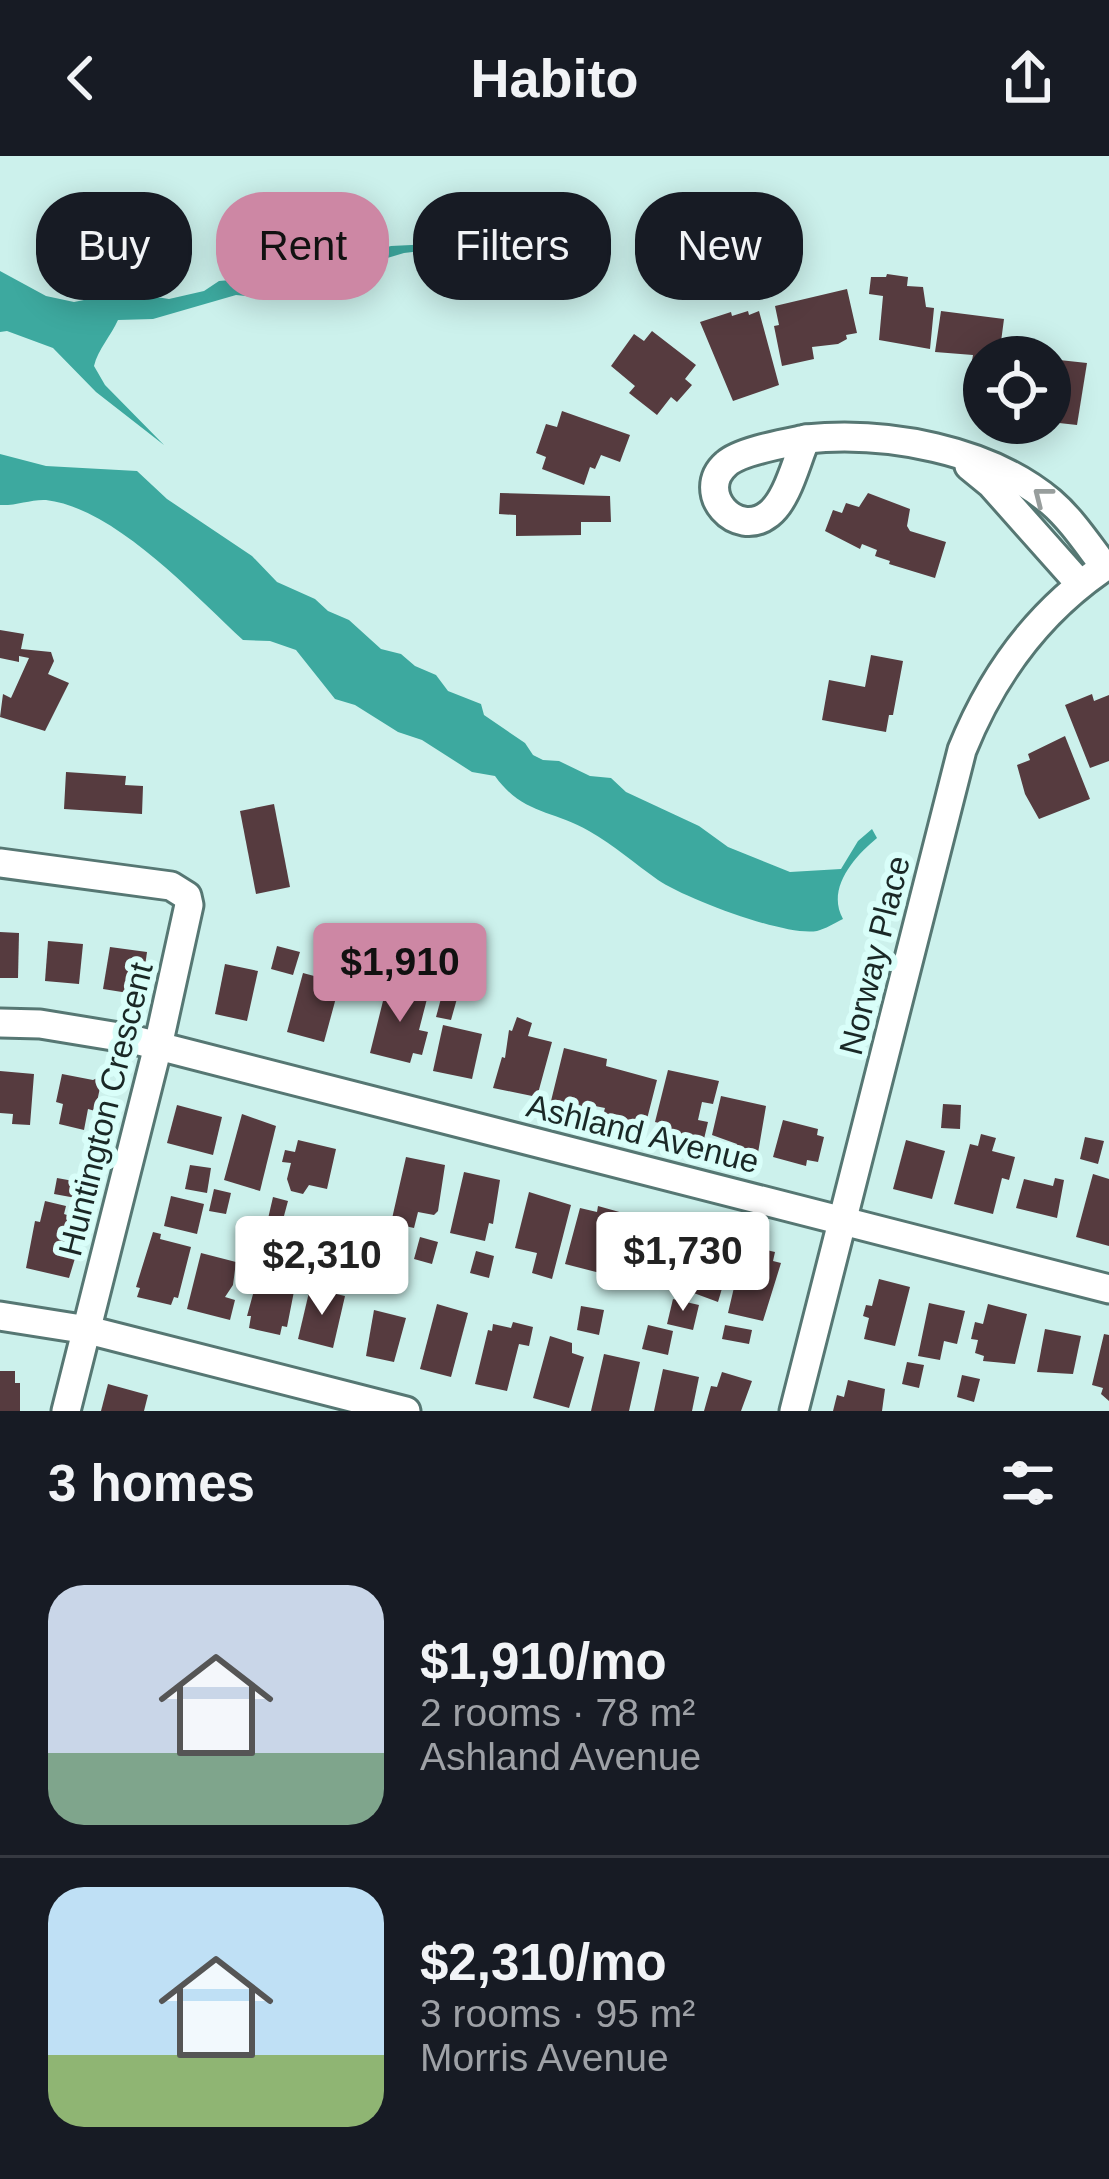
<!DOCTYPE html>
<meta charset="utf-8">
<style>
body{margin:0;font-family:Helvetica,sans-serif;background:#20242c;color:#f1f3f6;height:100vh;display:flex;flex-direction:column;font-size:45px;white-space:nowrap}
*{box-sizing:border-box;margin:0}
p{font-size:39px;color:#9ea1a6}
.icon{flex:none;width:66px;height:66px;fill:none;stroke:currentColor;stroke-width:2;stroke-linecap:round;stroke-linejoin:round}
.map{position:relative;height:1255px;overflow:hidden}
.side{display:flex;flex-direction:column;background:#171b24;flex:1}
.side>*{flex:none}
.guide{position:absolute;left:36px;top:36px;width:1038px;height:108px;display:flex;gap:24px}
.controls{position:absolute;left:963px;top:180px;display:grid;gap:24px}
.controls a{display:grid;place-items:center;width:108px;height:108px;border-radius:50%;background:#171b24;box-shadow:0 6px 30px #0003;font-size:60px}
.price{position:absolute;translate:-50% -102px;padding:0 27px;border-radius:12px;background:#fff;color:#222;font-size:39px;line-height:78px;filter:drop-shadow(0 3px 6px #0008)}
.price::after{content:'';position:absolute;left:50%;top:72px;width:36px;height:27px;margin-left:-18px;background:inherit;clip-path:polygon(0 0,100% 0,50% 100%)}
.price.active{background:#cd87a4;color:#111}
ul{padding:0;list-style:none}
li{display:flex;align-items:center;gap:36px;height:300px;padding:0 48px}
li+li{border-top:3px solid #363941}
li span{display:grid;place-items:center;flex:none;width:336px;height:240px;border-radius:36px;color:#555}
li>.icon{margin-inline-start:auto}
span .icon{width:144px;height:144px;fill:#fffc;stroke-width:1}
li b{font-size:51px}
h2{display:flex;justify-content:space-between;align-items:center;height:144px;padding:0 48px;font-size:51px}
.pill{padding:0 42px;border-radius:48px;background:#171b24;box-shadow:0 6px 30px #0003;font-size:42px;line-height:108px}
.pill.active{background:#cd87a4;color:#111}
header{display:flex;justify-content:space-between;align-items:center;height:156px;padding:0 48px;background:#171b24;font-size:54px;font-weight:600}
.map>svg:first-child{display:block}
.water{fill:#3da99f}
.building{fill:#563b3f}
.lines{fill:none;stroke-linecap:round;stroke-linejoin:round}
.minor-casing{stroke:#567773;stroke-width:33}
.minor{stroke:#fff;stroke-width:27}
.oneway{stroke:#989e9d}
.labels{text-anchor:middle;stroke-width:12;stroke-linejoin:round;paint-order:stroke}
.street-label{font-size:33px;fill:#1a2826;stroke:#d9fef9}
</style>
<header><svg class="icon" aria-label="back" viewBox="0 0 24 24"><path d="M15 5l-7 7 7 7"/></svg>Habito<svg class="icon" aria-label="share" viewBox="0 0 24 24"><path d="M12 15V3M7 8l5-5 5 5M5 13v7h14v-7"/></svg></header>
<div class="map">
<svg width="1109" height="1255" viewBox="0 0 1109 1255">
<rect width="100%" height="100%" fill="#ccf1ec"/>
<g class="water">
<path d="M585 59 447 92 404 97 257 141 236 139 153 163 118 164C111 180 98 193 94 210L105 229 164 289 96 236 53 192 7 175 0 176V115L46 140 74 146 124 136 169 143 204 135 219 125 286 119 391 90 432 88Z"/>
<path d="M0 298 46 310 137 315 167 343 252 400 277 426 315 443 328 455 349 464 381 493 401 498 415 510 436 519 448 535 481 548 484 559 525 587 533 599 543 604 559 605 590 620 611 622 626 636 699 670 728 691 790 716 841 713 858 685 872 673 877 682C854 701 826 733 843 763 835 767 825 773 817 775 786 781 684 742 658 724 634 707 614 689 589 675 552 654 522 658 495 620L472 616 422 584 398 576 355 549 335 543 296 494 270 485 243 484C194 439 115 352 46 344 32 343 15 350 0 349Z"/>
</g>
<g class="building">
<polygon points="887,118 908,121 907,130 923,131 926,151 934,152 930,193 879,184 883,140 869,138 871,121 886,121"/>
<polygon points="847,133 857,177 846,179 847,183 838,188 812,191 814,203 782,210 774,170 779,169 775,150"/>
<polygon points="748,155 749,159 759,155 779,229 733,245 700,166 731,156 732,160"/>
<polygon points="941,155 1004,163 999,201 984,201 984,218 970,216 973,199 935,196"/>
<polygon points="652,175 696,209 685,223 692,229 677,246 671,241 657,259 629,237 635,230 611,210 634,178 644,185"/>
<polygon points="1050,203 1087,207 1077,269 1050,266"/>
<polygon points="562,255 630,279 620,306 601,299 595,313 590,311 584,329 542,313 546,301 536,297 546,268 557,271"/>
<polygon points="500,337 610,340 611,366 581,366 581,379 516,380 516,359 499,358"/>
<polygon points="868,337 910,353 907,370 910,375 946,386 935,422 889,408 890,405 875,400 877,394 862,388 860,393 825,375 833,354 842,357 846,347 859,351"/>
<polygon points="0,474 24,478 21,493 51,496 54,505 48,518 69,527 45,575 0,561 3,538 11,542 29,502 19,500 19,506 0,502"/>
<polygon points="871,499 903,505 893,559 889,559 886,576 822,564 829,524 865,531"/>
<polygon points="1092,538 1094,545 1109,539 1109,605 1090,612 1065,549"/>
<polygon points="1065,580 1090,643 1039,663 1025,638 1017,609 1030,604 1028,598"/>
<polygon points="66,616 126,620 125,629 143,630 142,658 64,653"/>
<polygon points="274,648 290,731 256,738 240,655"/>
<polygon points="0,776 19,777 18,822 0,822"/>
<polygon points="48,785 83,788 79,828 45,825"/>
<polygon points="277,790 300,796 293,819 271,813"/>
<polygon points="110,791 147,796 141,839 103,833"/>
<polygon points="225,808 258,815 247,865 215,858"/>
<polygon points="303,817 340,827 324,886 287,876"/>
<polygon points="387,829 428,839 419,874 428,876 422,899 413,897 410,907 370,897"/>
<polygon points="443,835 458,839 451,864 436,861"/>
<polygon points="517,861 532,867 528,880 552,886 537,941 493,932 502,901 505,902 509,874 512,875"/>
<polygon points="443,869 482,878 472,923 433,915"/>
<polygon points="564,892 607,903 606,910 657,924 647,963 641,961 639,969 603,959 605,952 595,950 593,956 551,945"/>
<polygon points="668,914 719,925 713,948 702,946 698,964 708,966 704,983 670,975 671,970 655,966"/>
<polygon points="0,915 34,918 30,969 12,968 13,958 0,957"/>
<polygon points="62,918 93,924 99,921 101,927 95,955 88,953 84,974 59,968 63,948 56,946"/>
<polygon points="721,940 766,950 758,997 736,992 737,988 712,979"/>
<polygon points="943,948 961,949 960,973 941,972"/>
<polygon points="177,949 222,961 213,999 167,987"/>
<polygon points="242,958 276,970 260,1035 224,1024"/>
<polygon points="783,964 818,973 817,979 824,981 818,1006 807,1004 806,1010 773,1001"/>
<polygon points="981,978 996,982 992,995 1015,1001 1009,1024 1002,1022 993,1058 954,1048 970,988 978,990"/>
<polygon points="1085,981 1104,985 1098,1008 1080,1003"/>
<polygon points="298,984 336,993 327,1033 309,1029 303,1038 291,1035 287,1023 291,1007 282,1006 285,994 295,996"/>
<polygon points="906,984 945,995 932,1043 893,1033"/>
<polygon points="406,1001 445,1009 438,1055 434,1059 418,1056 414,1072 391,1067"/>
<polygon points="190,1009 211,1012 207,1037 185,1033"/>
<polygon points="464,1016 500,1024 493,1068 489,1067 485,1085 450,1077"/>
<polygon points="1093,1018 1109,1023 1109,1090 1076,1081"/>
<polygon points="57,1022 90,1028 87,1044 54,1038"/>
<polygon points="1055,1022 1064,1024 1057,1062 1016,1052 1024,1023 1053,1030"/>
<polygon points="214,1033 231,1037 226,1058 209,1055"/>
<polygon points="529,1036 571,1049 552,1123 532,1117 537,1097 515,1092"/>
<polygon points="171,1040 204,1048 197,1078 164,1070"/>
<polygon points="273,1041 288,1045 281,1071 267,1067"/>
<polygon points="45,1045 66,1050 64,1058 70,1060 68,1072 83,1076 69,1122 26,1112 35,1065 40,1066"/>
<polygon points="598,1050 623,1057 604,1118 565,1108 580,1052 597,1056"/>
<polygon points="641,1059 686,1071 670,1131 625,1119"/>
<polygon points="153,1076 161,1078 160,1083 191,1091 178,1142 174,1141 171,1149 137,1141 140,1132 136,1131"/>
<polygon points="701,1076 736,1085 718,1146 691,1136 692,1131 687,1129 692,1097 696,1098"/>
<polygon points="420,1081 438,1086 432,1108 414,1103"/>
<polygon points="273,1082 319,1092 315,1107 270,1097"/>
<polygon points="744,1089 775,1096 773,1105 781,1107 763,1165 728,1157"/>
<polygon points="476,1095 494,1100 489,1122 470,1117"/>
<polygon points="356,1096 399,1107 393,1129 350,1118"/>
<polygon points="201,1097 236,1106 233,1129 225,1141 235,1144 230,1164 187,1153"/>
<polygon points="258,1120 296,1125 287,1171 282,1170 280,1179 249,1172 251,1160 247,1160"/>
<polygon points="879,1123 910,1131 895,1190 864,1183 869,1162 863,1160 866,1149 872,1150"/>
<polygon points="310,1132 345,1140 333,1192 298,1183"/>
<polygon points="673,1143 699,1149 693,1174 667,1168"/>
<polygon points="929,1147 965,1155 957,1188 944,1185 940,1204 918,1200"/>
<polygon points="437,1148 468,1157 451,1221 420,1213"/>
<polygon points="988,1148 1027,1158 1015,1208 983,1205 984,1200 975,1197 978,1184 971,1183 975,1166 983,1168"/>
<polygon points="581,1150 604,1154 599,1179 577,1174"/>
<polygon points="374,1154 406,1162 394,1206 366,1200"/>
<polygon points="513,1166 533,1171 529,1190 519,1188 507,1235 475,1228 488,1174 492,1175 493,1168 511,1172"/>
<polygon points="648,1169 673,1175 668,1199 642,1193"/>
<polygon points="725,1169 752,1174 749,1188 722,1183"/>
<polygon points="1045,1173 1081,1180 1073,1218 1037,1216"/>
<polygon points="1104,1178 1109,1179 1109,1245 1101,1238 1103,1232 1092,1229"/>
<polygon points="550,1180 572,1187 572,1197 584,1201 569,1252 533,1242"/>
<polygon points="604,1198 640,1206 629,1255 591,1255"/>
<polygon points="907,1206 924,1209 919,1232 902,1228"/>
<polygon points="663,1213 699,1221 692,1255 654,1255"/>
<polygon points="0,1215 15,1215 15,1227 20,1227 20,1255 0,1255"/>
<polygon points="722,1216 752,1225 741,1255 704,1255 711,1230 717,1231"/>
<polygon points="962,1219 980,1223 974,1246 957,1241"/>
<polygon points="848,1224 885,1233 882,1255 833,1255 837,1239 844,1241"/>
<polygon points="108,1228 148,1239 144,1255 101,1255"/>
</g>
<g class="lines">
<g class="minor-casing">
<g id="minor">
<path d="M806 283C886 275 988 293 1051 346 1072 364 1088 389 1105 411"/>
<path d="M806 283C796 305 788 343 769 358 736 384 694 336 726 308 740 295 787 287 806 283Z"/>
<polyline points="969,310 991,328 1080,428"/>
<polyline points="0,707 171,730 187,740 189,749 158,890 66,1255"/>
<polyline points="0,867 40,868 131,883 1109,1133"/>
<polyline points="0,1160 88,1174 406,1255"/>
<path d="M794 1255 962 594C993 517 1039 454 1109 408"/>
</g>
</g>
<use href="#minor" class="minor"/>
</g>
<defs><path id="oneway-chevron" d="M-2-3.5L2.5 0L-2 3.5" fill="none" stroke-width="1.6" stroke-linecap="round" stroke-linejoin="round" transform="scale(3)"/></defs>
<use class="oneway" href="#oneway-chevron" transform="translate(1042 340) rotate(-142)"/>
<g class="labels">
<g class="street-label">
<text transform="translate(874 799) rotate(-76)" y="12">Norway Place</text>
<text transform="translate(105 953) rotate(-76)" y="12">Huntington Crescent</text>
<text transform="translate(643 977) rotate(14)" y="12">Ashland Avenue</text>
</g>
</g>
</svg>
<div class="controls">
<a><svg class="icon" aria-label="locate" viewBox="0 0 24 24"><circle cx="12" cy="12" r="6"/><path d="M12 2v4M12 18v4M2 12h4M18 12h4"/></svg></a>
</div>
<b class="price active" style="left:400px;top:869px">$1,910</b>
<b class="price" style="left:683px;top:1158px">$1,730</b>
<b class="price" style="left:322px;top:1162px">$2,310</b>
<div class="guide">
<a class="pill">Buy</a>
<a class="pill active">Rent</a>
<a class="pill">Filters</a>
<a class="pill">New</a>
</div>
</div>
<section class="side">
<h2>3 homes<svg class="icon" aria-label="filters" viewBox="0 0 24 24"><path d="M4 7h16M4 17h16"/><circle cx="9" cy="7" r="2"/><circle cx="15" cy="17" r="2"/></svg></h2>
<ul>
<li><span style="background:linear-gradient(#c9d6e8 70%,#7fa58c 0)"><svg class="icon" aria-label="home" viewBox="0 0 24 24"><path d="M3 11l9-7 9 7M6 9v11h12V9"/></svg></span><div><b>$1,910/mo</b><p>2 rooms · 78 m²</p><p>Ashland Avenue</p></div></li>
<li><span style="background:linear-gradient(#bfe0f5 70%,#8fb573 0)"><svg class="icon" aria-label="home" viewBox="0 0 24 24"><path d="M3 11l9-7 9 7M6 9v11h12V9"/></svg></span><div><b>$2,310/mo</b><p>3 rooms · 95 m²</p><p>Morris Avenue</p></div></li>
</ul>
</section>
